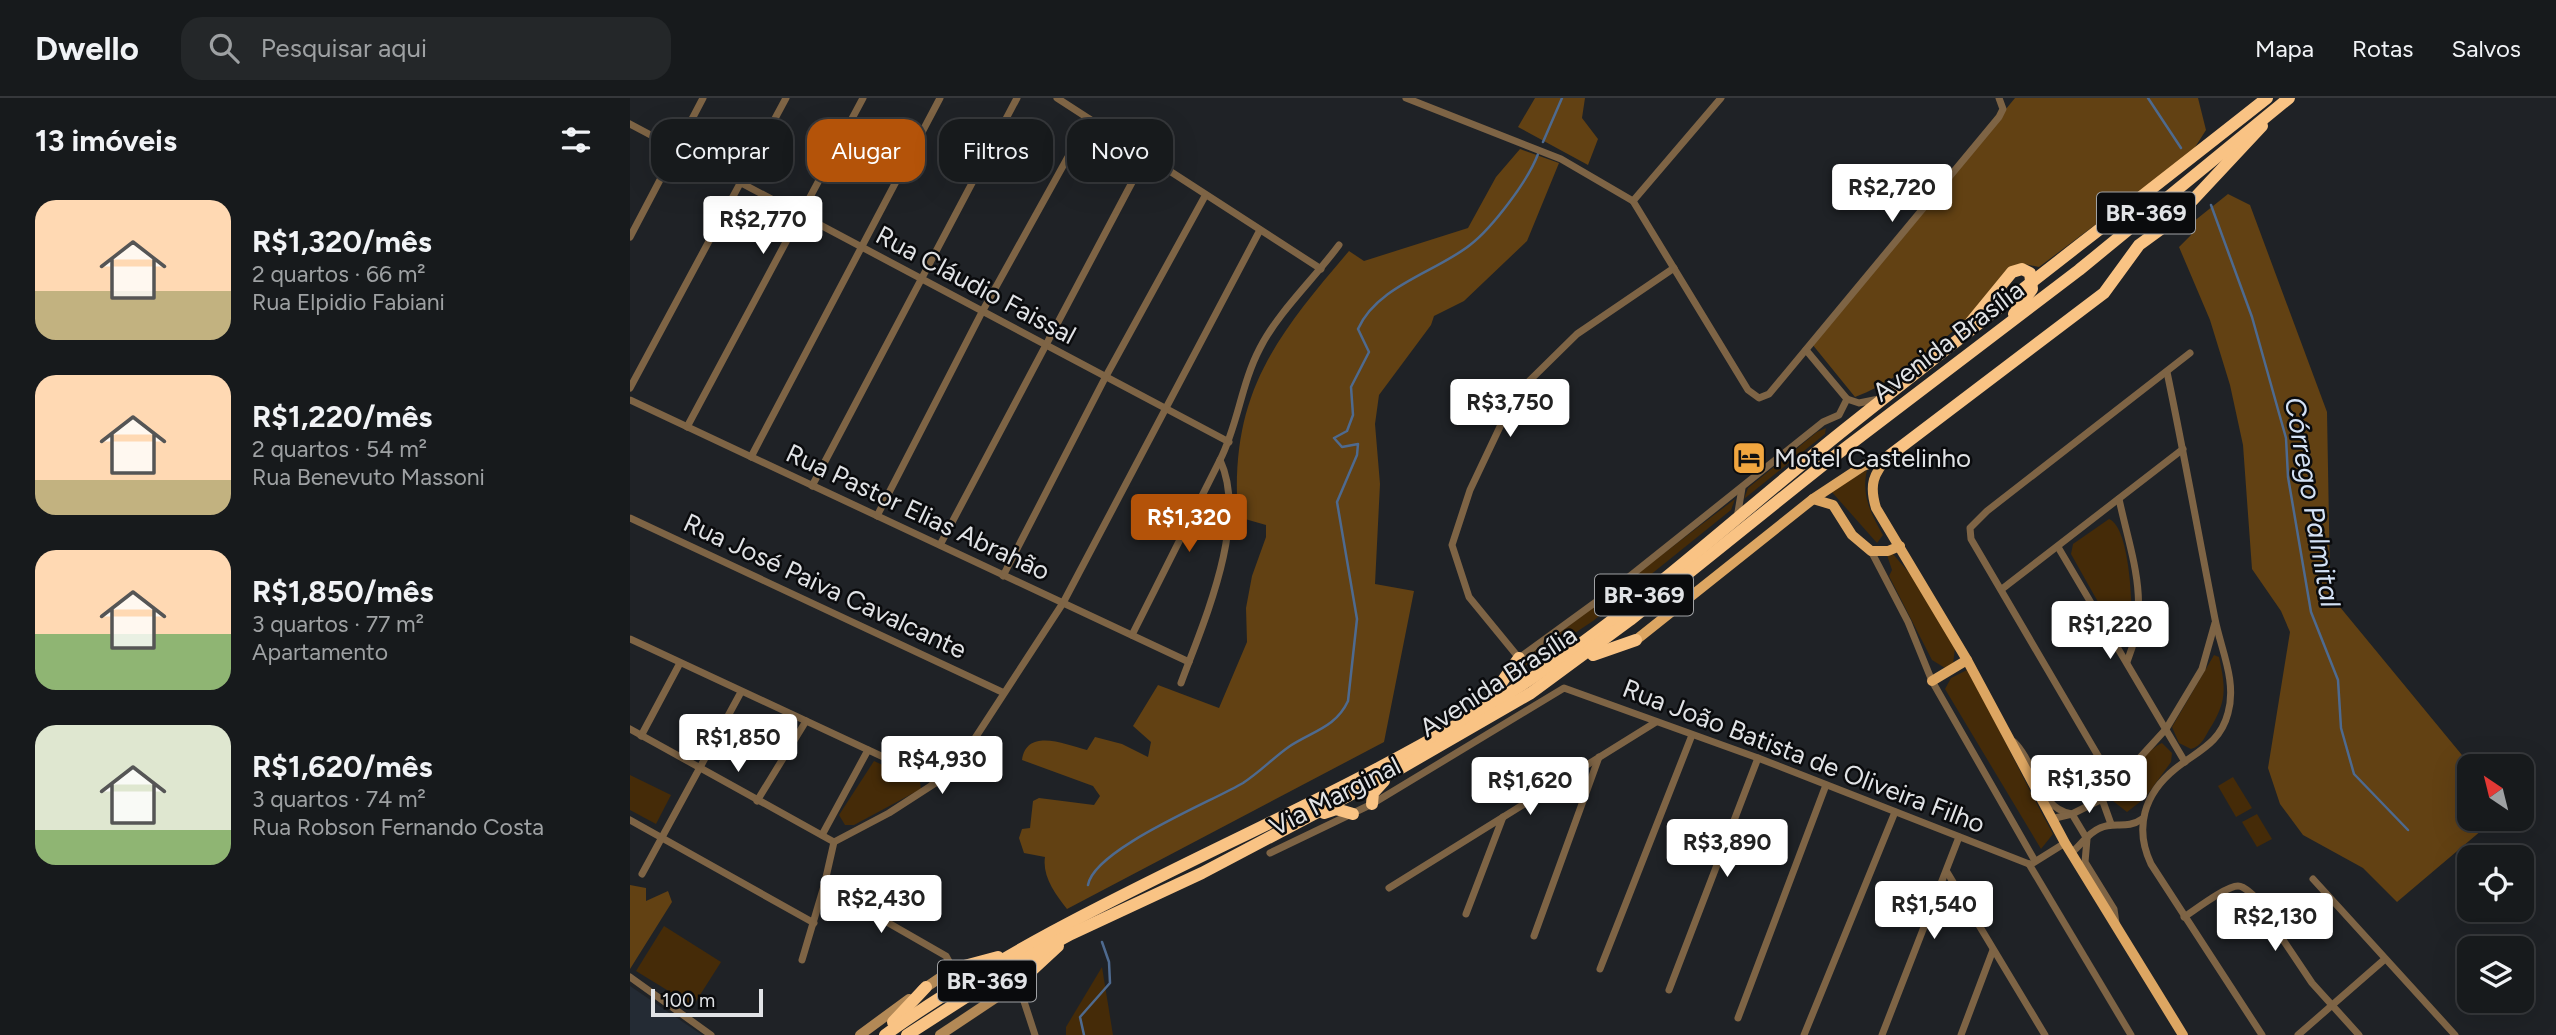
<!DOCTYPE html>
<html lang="pt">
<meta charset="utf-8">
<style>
body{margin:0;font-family:Figtree,sans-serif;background:#242729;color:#f1f3f6;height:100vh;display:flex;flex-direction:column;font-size:26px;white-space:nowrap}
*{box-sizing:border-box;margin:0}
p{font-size:23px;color:#9ea1a3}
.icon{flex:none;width:38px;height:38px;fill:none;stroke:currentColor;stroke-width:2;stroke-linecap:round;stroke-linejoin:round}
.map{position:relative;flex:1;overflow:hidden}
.drawer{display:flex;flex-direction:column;background:#171a1c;width:630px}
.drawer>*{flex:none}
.banner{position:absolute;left:21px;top:21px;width:665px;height:63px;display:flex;gap:14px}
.needle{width:46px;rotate:325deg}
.controls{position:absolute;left:1827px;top:656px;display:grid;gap:14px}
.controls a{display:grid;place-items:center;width:77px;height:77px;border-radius:14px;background:#171a1c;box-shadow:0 7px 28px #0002,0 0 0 2px #36383b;font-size:35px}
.scale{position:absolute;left:21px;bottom:18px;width:112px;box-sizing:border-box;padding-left:7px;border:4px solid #e1e3e6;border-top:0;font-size:19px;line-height:24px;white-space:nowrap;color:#e1e3e6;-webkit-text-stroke:5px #0a0b0d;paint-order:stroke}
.price{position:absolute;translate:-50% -60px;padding:0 16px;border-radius:7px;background:#fff;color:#222;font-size:23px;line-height:46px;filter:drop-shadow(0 2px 4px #0008)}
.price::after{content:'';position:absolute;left:50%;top:42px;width:21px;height:16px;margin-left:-10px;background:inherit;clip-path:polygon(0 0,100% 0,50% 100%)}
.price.on{background:#b45309;color:#fff}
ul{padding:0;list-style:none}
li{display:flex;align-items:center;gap:21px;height:175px;padding:0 35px}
li span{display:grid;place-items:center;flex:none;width:196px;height:140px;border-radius:21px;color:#555}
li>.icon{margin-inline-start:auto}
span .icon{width:84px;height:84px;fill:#fffc;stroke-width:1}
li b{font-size:30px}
h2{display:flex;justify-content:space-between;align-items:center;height:84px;padding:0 35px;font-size:30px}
.tag{padding:0 24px;border-radius:21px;background:#171a1c;box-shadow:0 7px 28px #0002,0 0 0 2px #36383b;font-size:24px;line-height:63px}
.tag.on{background:#b45309;color:#fff}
header{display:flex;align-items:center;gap:42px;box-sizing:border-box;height:98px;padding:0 35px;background:#171a1c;border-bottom:2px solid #36383b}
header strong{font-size:33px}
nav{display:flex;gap:38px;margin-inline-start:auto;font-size:24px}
.search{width:490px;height:63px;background:#242729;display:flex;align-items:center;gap:18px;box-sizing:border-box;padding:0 24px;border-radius:21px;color:#9ea1a3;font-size:26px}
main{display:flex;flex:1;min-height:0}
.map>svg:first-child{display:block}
.built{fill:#242b34}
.green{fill:#452b08}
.forest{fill:#624113}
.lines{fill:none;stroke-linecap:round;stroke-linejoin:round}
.stream{stroke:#4e6a8f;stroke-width:2.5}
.street{stroke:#7e6445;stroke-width:7}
.secondary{stroke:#b38956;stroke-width:10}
.primary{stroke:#dda662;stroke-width:10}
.highway{stroke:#f9c384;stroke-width:12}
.labels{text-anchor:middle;stroke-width:5;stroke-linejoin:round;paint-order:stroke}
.shield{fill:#0a0b0d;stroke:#a0a2a5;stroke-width:2}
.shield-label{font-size:24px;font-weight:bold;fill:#e1e3e6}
.street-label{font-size:26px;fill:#e1e3e6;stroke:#0a0b0d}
.poi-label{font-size:26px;fill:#e1e3e6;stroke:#0a0b0d;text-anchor:start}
.water-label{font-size:28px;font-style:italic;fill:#d4e2f6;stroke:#0a0b0d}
</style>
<header>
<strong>Dwello</strong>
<div class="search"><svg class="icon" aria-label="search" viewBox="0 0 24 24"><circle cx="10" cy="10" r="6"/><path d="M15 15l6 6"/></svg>Pesquisar aqui</div>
<nav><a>Mapa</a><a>Rotas</a><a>Salvos</a></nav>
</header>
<main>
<section class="drawer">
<h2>13 imóveis<svg class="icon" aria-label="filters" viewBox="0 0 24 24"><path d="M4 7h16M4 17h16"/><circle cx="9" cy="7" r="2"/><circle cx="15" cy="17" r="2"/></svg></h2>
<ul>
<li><span style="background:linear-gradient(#ffd9b3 65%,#c2b280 0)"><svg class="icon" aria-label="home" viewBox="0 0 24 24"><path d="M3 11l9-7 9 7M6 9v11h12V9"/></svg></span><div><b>R$1,320/mês</b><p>2 quartos · 66 m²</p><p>Rua Elpidio Fabiani</p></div></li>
<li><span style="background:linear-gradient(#ffd9b3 75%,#c2b280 0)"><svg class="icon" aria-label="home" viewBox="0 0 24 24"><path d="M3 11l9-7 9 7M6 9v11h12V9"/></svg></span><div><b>R$1,220/mês</b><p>2 quartos · 54 m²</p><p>Rua Benevuto Massoni</p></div></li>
<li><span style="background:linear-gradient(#ffd9b3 60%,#8fb573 0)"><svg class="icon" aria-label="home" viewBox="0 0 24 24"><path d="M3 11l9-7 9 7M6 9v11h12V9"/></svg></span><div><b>R$1,850/mês</b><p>3 quartos · 77 m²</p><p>Apartamento</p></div></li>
<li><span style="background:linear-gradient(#dfe7d0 75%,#8fb573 0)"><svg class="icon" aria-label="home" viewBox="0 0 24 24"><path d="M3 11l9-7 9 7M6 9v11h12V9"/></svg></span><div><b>R$1,620/mês</b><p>3 quartos · 74 m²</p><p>Rua Robson Fernando Costa</p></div></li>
</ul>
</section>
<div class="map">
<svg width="1926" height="937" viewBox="0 0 1926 937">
<rect width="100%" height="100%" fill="#1f2226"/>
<polygon class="built" points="0,888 72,937 0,937"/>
<g class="green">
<polygon points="1196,330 1195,336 1114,401 1118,390 1187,334"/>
<path d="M1237 372C1231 397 1241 416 1253 437L1247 445 1201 393Z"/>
<polygon points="1105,401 1101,412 963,523 886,574 904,554"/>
<path d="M1479 421C1501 430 1503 516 1501 539L1495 545 1490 543 1441 456 1443 446Z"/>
<polygon points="1262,455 1288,485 1325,550 1323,566 1315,570 1302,562 1259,478 1262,472 1257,457"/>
<path d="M1584 557 1589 559C1596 591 1597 604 1579 632 1574 641 1571 648 1561 651L1549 645 1542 629Z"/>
<path d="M1337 572C1368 626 1393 682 1423 736L1411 751 1315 591 1321 580Z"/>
<path d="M1532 645 1542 655 1541 664 1515 700 1497 714 1483 703C1481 692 1520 649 1532 645Z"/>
<polygon points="244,663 290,684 291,691 224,727 215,727 209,717"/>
<polygon points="0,677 41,697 26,726 0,712"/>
<polygon points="1603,679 1622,710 1606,719 1588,688"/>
<polygon points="1627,716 1642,741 1627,749 1612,724"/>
<polygon points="34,828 91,864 63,908 6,873"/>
<polygon points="472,869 483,937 436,937 436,929"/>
</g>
<g class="forest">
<polygon points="905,0 955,0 952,20 968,41 958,67 888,29"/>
<path d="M1385 0H1568L1576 32 1562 54 1409 169 1394 166C1348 209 1284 278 1225 299L1182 246Z"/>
<path d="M890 51 929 65 897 143 834 203 804 218 801 227 749 297 745 326 750 386 745 486 784 493 754 644 437 811C425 796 412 778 415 759L394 755 389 740 392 731 400 730 403 703 409 700 464 707 470 698 463 688 392 662C397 629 436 647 457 652L465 639 492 646 518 659 521 644 503 628 528 587 589 610 617 544 616 510 622 478 636 439V427L608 419C599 297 644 241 719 153L734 163 838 130 866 79Z"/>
<polygon points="1598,96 1620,107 1697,314 1700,481 1705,503 1841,668 1839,721 1865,721 1767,804 1733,770 1673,737 1650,706 1638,670 1660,534 1651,513 1622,471 1613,347 1600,287 1580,222 1549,149 1561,137 1563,124"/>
<polygon points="0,787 16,790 16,803 38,793 42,804 0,871"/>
</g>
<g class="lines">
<g class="stream">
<polyline points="1518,0 1551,50"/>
<polyline points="913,44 932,0"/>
<polyline points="1581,107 1622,219 1656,340 1658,379 1681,514 1708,582 1711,630 1724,676 1778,732"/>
<path d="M458 787C464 751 581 704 613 685 630 674 644 659 660 648 683 633 706 629 718 603L727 521 707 404 727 357 728 346 712 349 704 340 717 333 723 317 721 289 739 254 728 231C747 188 806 174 840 147 862 130 898 83 908 56"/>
<polyline points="454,937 450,919 480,885 479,864 472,844"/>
</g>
<g class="street">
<polyline points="427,0 691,171"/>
<polyline points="776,0 931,61 1003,103 1118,292 1129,300 1139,296 1369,19 1373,11 1369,0"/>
<polyline points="0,26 599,344"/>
<polyline points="1003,103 1091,0"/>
<polyline points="0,139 73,0"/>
<polyline points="1044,170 947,236 885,297 840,392 822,447 839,499 889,560 985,490 1193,324 1209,317 1217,301"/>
<polyline points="1176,252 1217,301 1229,305 1249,301"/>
<path d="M1537 274C1554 356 1569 439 1585 521 1591 552 1607 583 1598 615 1590 646 1567 653 1545 671 1514 696 1504 730 1521 766L1632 937"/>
<polyline points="0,290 156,0"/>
<polyline points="0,302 559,564"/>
<polyline points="57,329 233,0"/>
<polyline points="121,359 310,0"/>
<polyline points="182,388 387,0"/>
<path d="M1489 401C1502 461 1521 504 1497 564"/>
<polyline points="247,418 352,214 459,21"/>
<polyline points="0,420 372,594"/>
<polyline points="1107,420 1112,390"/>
<polyline points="310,447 516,58"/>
<polyline points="1428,449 1555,664"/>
<polyline points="1241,453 1278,524 1302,583 1405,763"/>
<polyline points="373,478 475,280 575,98"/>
<polyline points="1372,491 1553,351"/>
<polyline points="502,537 590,362"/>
<polyline points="0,541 307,684"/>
<path d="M551 585C573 525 619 424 590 362 608 327 611 286 630 250 649 213 684 181 709 147"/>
<polyline points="0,631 204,744"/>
<polyline points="11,638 50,565"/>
<path d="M1384 644C1406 665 1408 711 1442 716L1457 741 1455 764 1484 811 1486 825"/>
<polyline points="1484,685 1341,441 1340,430 1357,413 1560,255"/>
<polyline points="1472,701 1481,726"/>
<polyline points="127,703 176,623"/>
<polyline points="1421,721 1442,716 1472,701 1536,631 1572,571 1585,525"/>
<polyline points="0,722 184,825"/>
<polyline points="192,737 238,652"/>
<polyline points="640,755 742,706 934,590 1128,660 1399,766"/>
<path d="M1441 755C1452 747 1456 736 1470 730 1484 723 1497 732 1512 721"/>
<polyline points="1403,765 1435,745"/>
<polyline points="1399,766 1501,937"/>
<polyline points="1317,774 1415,937"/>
<polyline points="12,776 111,594"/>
<polyline points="1683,781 1825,937"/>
<polyline points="194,788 316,858 323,871"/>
<polyline points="759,790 1026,624"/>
<polyline points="836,816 873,719"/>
<path d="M1554 819C1565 812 1596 788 1608 788 1614 788 1619 794 1623 797L1682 885 1729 937"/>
<polyline points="904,838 969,659"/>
<polyline points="172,862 194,788 204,744 259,715 307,684 336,654 433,505 630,132"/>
<polyline points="970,871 1062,637"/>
<polyline points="0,879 81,937"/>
<polyline points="388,885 405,937"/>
<polyline points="1039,892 1128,660"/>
<polyline points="1108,920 1196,687"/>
<polyline points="1174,937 1265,714"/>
<polyline points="1252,937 1329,739"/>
<polyline points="1331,937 1363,852"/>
<polyline points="1668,937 1755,861"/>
</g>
<g class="secondary">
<polyline points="292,892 323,871"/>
<polyline points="230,937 279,901"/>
<polyline points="310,937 388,885"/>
</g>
<g class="primary">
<path d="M1259 358C1243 376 1239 387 1246 410L1337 562 1435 745 1553 937"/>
<polyline points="1183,401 1203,407 1222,437 1241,453 1258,453 1270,448"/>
<polyline points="1006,542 1183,401 1233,368 1259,358"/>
<polyline points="1302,583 1337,562"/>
</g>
<g class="highway">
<polyline points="1341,224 1382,174 1392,171 1400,175 1402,191 1384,216"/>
<polyline points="1259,358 1474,195 1509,147 1546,120 1632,28"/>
<polyline points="963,557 1006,542"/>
<polyline points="857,605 889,560"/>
<polyline points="742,706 743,695 754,683"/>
<polyline points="694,715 706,711 723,716"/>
<polyline points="323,871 368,859"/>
<polyline points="388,885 428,848"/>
<polyline points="263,924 296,889"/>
<path d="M255 937C454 794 692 718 896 584 1011 508 1112 413 1219 328 1358 217 1498 110 1637 0"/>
<polyline points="277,937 395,861 441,836 572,775 771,670 901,595 1000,522 1193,367 1449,172 1659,0"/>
</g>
</g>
<defs>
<g id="hotel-square" transform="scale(1.75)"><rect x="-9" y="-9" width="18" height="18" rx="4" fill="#f1a63f" stroke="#0a0b0d"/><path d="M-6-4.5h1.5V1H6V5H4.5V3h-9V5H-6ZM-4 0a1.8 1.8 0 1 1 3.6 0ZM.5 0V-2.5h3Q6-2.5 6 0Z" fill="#111"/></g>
</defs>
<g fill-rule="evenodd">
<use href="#hotel-square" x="1119" y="360"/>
</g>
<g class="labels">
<g class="shield">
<rect x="1467" y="94.5" width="98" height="41" rx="5"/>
<rect x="965" y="476.5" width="98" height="41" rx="5"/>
<rect x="308" y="862.5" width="98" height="41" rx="5"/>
</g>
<g class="shield-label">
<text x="1516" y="123">BR-369</text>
<text x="1014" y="505">BR-369</text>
<text x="357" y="891">BR-369</text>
</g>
<g class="street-label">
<text transform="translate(346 187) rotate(28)" y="9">Rua Cláudio Faissal</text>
<text transform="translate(1318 243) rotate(-37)" y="9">Avenida Brasília</text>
<text transform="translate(288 414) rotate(25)" y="9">Rua Pastor Elias Abrahão</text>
<text transform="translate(195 488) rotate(25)" y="9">Rua José Paiva Cavalcante</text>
<text transform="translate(868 583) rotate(-33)" y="9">Avenida Brasília</text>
<text transform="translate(1174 658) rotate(21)" y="9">Rua João Batista de Oliveira Filho</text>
<text transform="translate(705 698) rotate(-27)" y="9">Via Marginal</text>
</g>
<g class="poi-label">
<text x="1144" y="369">Motel Castelinho</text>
</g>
<g class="water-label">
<text transform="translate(1683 404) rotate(80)" y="10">Córrego Palmital</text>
</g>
</g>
</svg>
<div class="controls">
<a><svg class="needle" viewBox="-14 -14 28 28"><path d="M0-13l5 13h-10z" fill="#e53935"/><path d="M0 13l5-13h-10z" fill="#9ea1a3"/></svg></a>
<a><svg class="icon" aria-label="locate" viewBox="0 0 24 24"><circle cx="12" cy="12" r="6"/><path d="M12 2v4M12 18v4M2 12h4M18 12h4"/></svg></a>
<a><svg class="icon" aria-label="layers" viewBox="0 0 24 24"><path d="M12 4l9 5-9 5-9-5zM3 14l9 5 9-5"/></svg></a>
</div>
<div class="scale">100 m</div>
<b class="price" style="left:1262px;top:126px">R$2,720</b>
<b class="price" style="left:133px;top:158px">R$2,770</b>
<b class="price" style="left:880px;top:341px">R$3,750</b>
<b class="price on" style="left:559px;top:456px">R$1,320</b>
<b class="price" style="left:1480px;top:563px">R$1,220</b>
<b class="price" style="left:108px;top:676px">R$1,850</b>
<b class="price" style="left:312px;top:698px">R$4,930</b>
<b class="price" style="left:1459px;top:717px">R$1,350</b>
<b class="price" style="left:900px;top:719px">R$1,620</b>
<b class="price" style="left:1097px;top:781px">R$3,890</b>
<b class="price" style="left:251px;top:837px">R$2,430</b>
<b class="price" style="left:1304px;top:843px">R$1,540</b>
<b class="price" style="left:1645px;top:855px">R$2,130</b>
<div class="banner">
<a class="tag">Comprar</a>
<a class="tag on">Alugar</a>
<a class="tag">Filtros</a>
<a class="tag">Novo</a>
</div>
</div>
</main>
